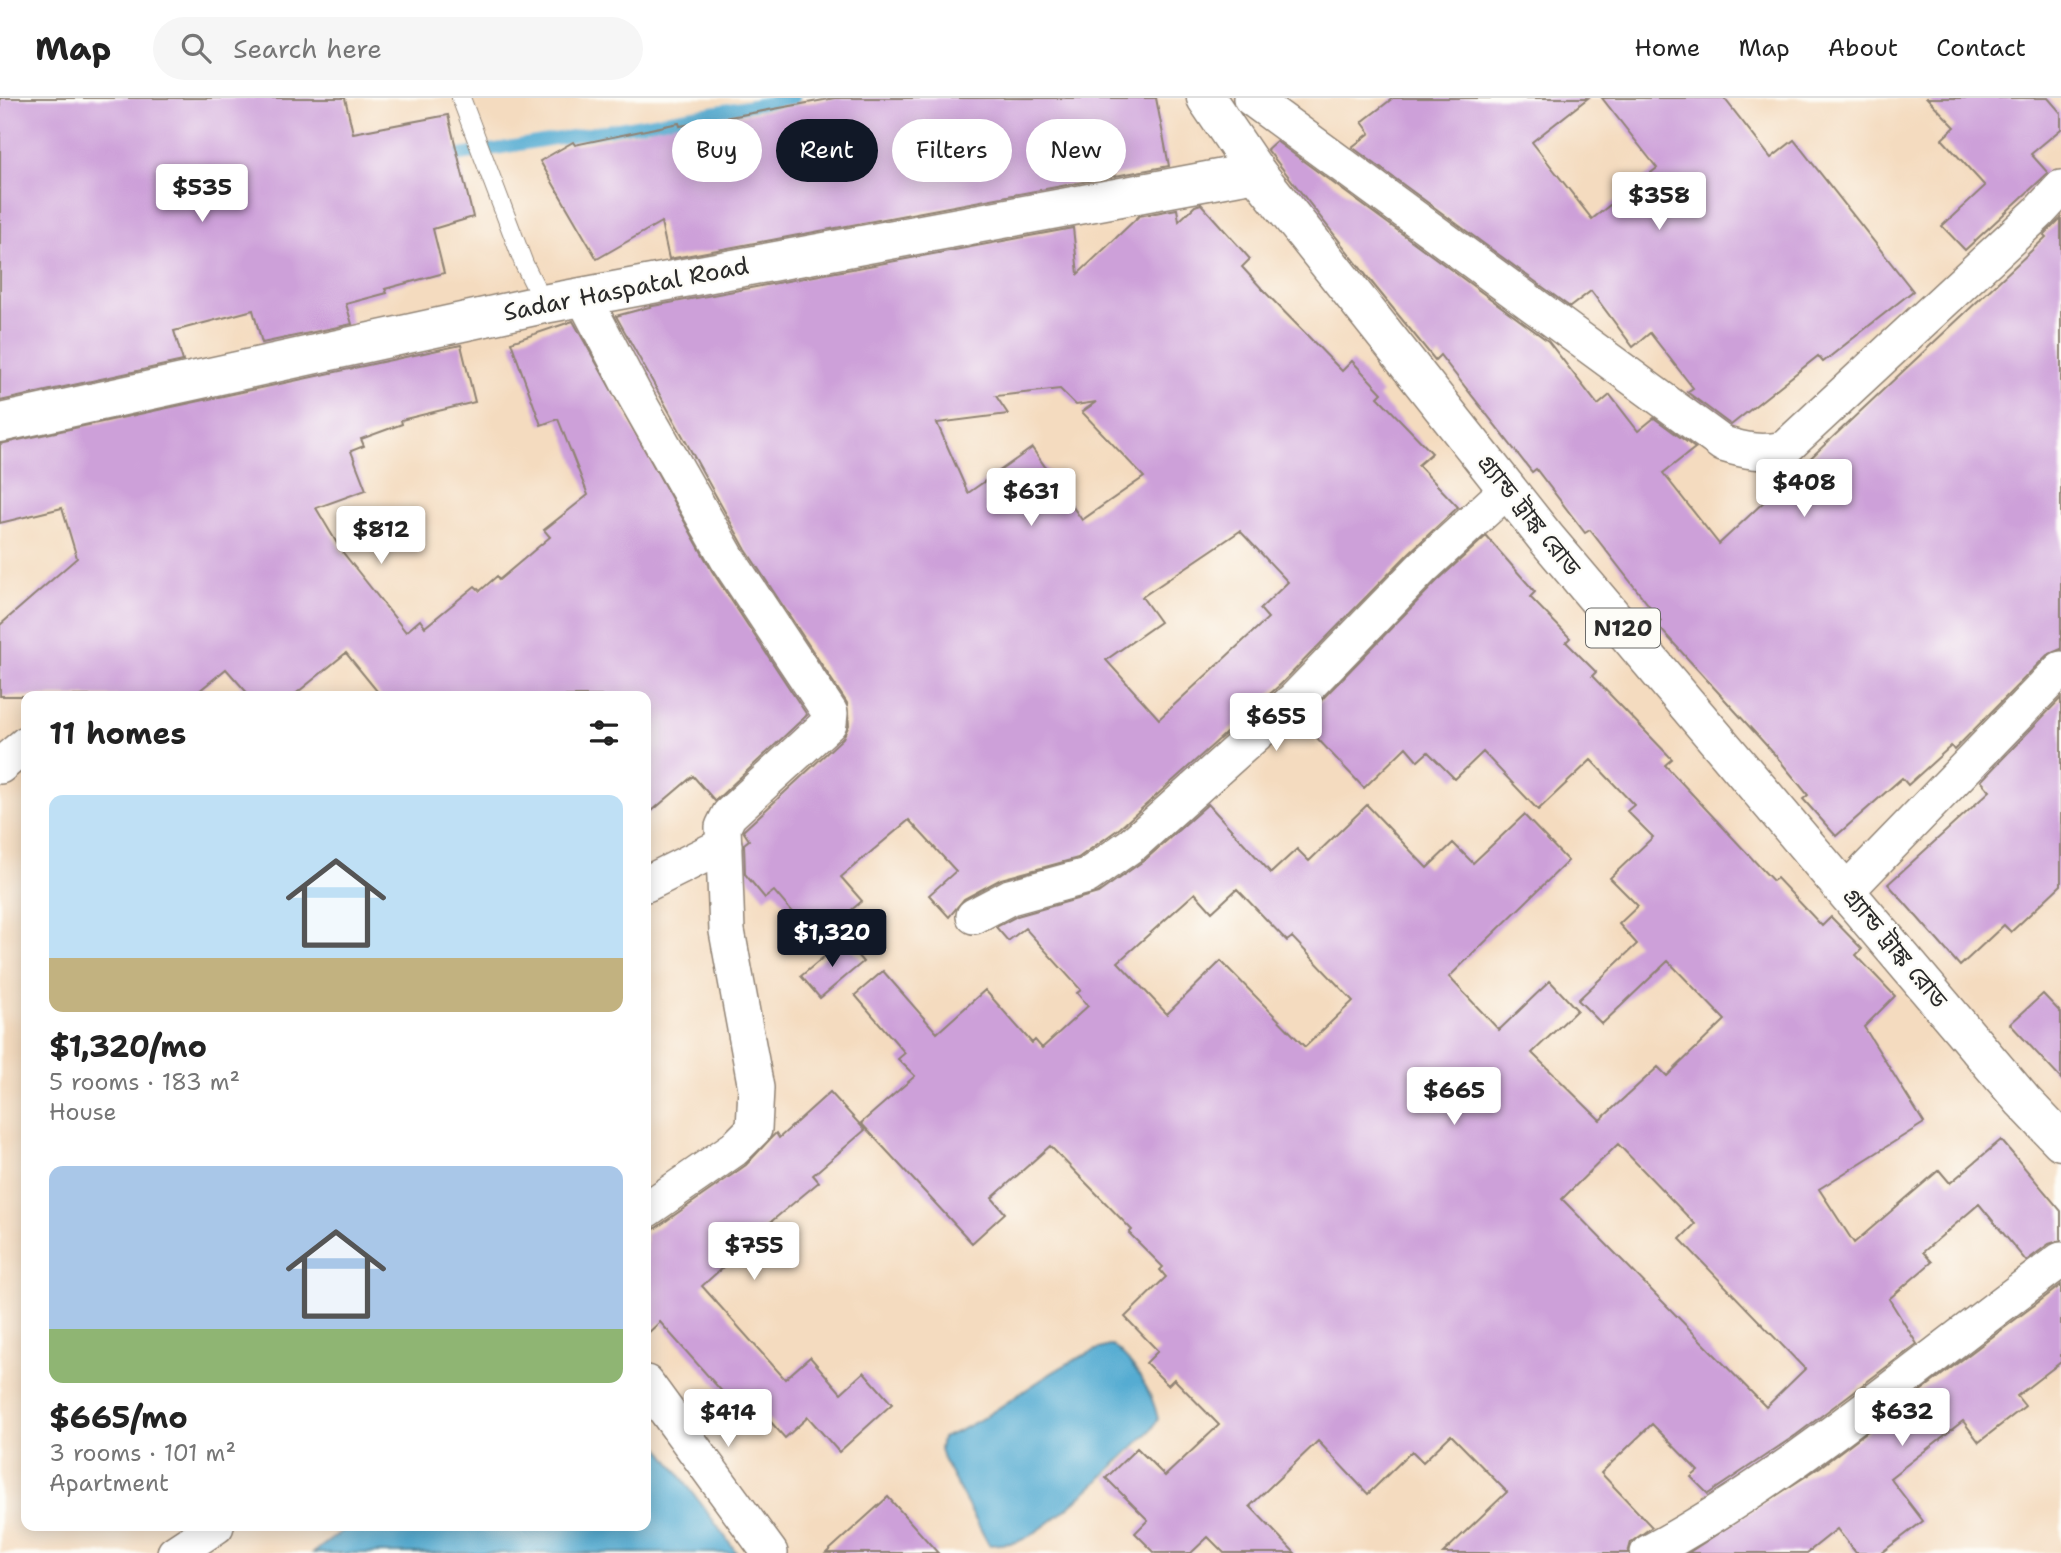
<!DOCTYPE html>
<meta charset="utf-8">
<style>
body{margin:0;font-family:"Shantell Sans","Noto Sans Bengali",sans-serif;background:#f6f6f6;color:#222;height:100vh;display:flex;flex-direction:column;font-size:26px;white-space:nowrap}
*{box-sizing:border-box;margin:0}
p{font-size:23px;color:#767676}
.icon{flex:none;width:38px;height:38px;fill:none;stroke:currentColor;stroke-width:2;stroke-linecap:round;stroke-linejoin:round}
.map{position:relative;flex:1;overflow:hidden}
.side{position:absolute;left:21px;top:593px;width:630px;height:840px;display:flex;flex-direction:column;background:#fff;border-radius:14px;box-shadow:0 4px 18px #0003}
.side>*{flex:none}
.top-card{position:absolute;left:672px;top:21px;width:665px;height:63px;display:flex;gap:14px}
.price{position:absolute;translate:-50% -60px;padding:0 16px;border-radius:7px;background:#fff;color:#222;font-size:23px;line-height:46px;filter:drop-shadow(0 2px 4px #0008)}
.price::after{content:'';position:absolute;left:50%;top:42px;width:21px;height:16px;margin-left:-10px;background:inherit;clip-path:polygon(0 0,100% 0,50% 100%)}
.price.current{background:#111827;color:#fff}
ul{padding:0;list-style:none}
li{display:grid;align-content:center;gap:14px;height:371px;padding:0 28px}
li span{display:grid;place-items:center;height:217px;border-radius:14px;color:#555}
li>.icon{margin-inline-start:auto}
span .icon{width:126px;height:126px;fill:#fffc;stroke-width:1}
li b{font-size:30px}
h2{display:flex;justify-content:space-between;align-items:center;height:84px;padding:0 28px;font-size:30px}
.tag{padding:0 24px;border-radius:32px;background:#fff;box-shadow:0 4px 18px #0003;font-size:24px;line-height:63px}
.tag.current{background:#111827;color:#fff}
header{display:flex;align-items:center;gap:42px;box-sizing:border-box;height:98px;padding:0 35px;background:#fff;border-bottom:2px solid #e0e0e0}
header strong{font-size:33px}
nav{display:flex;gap:38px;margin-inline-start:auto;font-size:24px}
.search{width:490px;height:63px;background:#f6f6f6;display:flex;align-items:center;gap:18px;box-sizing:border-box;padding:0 24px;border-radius:38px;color:#767676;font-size:26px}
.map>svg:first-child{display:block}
.water{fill:#55acd2;stroke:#406c7e;stroke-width:2}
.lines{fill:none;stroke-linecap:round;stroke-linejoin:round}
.stream{stroke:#55acd2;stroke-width:12}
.building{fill:#cda0d9;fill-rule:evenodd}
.lane-casing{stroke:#908375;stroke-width:20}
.street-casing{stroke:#908375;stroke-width:38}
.secondary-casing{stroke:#908375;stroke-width:41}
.highway-casing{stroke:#908375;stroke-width:41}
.lane{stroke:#fff;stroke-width:18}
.street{stroke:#fff;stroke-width:35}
.secondary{stroke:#fff;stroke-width:38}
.highway{stroke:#fff;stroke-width:38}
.labels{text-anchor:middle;stroke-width:5;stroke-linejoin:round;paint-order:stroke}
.shield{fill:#fdfcf7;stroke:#6a6a68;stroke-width:2}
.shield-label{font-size:23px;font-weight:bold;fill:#2b2b2b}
.street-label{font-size:24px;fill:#2b2b2b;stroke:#fdfcf7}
</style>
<header>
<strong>Map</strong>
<div class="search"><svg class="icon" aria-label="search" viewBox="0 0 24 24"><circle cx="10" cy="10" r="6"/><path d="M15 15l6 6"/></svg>Search here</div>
<nav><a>Home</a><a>Map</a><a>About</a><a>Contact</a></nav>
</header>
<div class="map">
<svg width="2061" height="1455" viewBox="0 0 2061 1455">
<rect width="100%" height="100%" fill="#fdfcf7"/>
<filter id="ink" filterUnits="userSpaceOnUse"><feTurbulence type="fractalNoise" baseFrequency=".0143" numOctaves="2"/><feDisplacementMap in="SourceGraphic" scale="14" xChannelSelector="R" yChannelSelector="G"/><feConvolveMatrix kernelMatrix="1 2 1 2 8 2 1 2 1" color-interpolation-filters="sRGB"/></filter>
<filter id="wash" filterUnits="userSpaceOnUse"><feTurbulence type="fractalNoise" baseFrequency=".00686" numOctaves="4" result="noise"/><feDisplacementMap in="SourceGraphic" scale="28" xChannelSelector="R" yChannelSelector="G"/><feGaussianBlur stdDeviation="1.57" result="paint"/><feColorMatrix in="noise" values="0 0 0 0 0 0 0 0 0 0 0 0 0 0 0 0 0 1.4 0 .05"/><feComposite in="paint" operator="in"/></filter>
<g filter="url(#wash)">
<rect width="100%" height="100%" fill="#f4dbbf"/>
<g class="water">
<path d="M1112 1247C1134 1265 1152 1293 1158 1321L1153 1330C1126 1356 1048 1435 1016 1444 1008 1446 998 1446 989 1447L944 1363 940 1351 942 1340C1002 1318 1050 1264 1112 1247Z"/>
<polygon points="646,1331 737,1455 313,1455 349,1428 646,1428"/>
</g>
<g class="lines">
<polyline class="stream" points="443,60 794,0"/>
</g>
<g id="blocks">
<g class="building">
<polygon points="0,0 345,0 353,35 448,17 473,119 433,131 444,175 385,191 387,195 346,206 352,226 262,245 253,212 174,233 183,263 0,303"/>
<polygon points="835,0 1156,0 1169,68 669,161 661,124 597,161 540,63 573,44 575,47 679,25 680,28"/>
<polygon points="1393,0 1588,0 1532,44 1592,121 1657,70 1602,0 1724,0 1771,60 1794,42 1913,193 1823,264 1818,258 1731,327 1687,294 1693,290 1650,235 1633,249 1591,193 1570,209 1352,49 1370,35 1362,24"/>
<polygon points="1927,0 2048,0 2061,15 2061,31 2031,56 2048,75 1965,152 1942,128 1985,88 1942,41 1955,29"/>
<polygon points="1276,43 1548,243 1598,307 1610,297 1638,333 1654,320 1695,350 1663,375 1719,446 2046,139 2044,137 2061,120 2061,551 2047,557 1954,652 1951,648 1908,687 1902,680 1836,738 1803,701 1808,697 1776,658 1657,527 1661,523 1590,432 1585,435 1536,371 1532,374 1440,257 1435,262 1369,181 1267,51"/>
<path d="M1201 106 1250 161 1242 169 1264 193 1342 273 1352 263 1382 295 1378 299 1432 355 1418 367 1458 409 1409 455 1281 586 1120 730 1078 760 1001 781 964 801 949 819 929 797 956 773 909 722 841 779 862 803 816 842 774 793 765 800 745 776 744 746 749 742 743 733 843 640 849 627 847 605 746 452 616 218 653 208 1073 130 1078 176 1139 118 1177 111 1179 123 1195 108ZM1060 291 1076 307 1096 304 1082 314 1144 379 1082 422 1032 350 968 395 937 325 1008 316 996 298ZM1240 433 1288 484 1260 511 1268 520 1159 621 1106 562 1160 524 1142 499Z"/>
<polygon points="573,223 712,473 807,617 715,703 693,678 646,718 646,598 381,598 346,555 293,598 250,598 226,571 193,598 0,598 0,527 77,460 62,410 0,425 0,346 461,247 475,304 401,322 402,326 361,341 364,348 351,353 366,392 316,410 341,452 406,534 420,522 425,529 475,488 480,493 497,478 499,482 550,439 544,432 588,397 558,321 541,327 511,244"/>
<path d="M1486 438 1535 494 1530 499 1570 540 1566 544 1596 574 1592 578 1672 661 1665 667 1773 783 1777 780 1822 828 1831 819 1862 851 1856 857 1895 898 1864 929 1924 1025 1819 1091 1854 1145 1939 1072 1950 1085 2001 1042 2061 1113V1142L2049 1146 2026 1163 1979 1106 1923 1154 1932 1164 1889 1201 1917 1246 1796 1337 1708 1396 1691 1379 1698 1373 1652 1326 1601 1375 1652 1429 1631 1444 1628 1455H1443L1507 1394 1451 1337 1423 1364 1412 1353 1368 1396 1318 1343 1250 1408 1295 1455H1224L1208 1439 1191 1455H1155L1135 1435 1148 1422 1106 1380 1137 1350 1165 1378 1219 1327 1174 1281 1168 1287 1146 1265 1158 1253 1125 1219 1166 1179 1160 1172 1163 1169 1129 1135 1132 1132 1050 1048 992 1100 1005 1115 972 1145 861 1025 915 978 898 961 905 955 855 897 883 873 937 935 985 892 1032 945 1035 942 1042 950 1088 908 1077 895 1081 892 1025 830 1008 843 996 829 1017 818 1098 795 1146 761 1208 706 1271 775 1297 751 1309 763 1367 707 1427 770 1453 745 1473 765 1524 717 1568 763 1449 879 1499 932 1550 883 1577 912 1532 955 1600 1022 1658 969 1667 978 1725 922 1668 863 1602 926 1578 902 1637 846 1619 826 1638 808 1610 780 1653 739 1627 713 1634 707 1591 662 1538 712 1483 654 1455 681 1428 654 1418 663 1406 649 1364 690 1301 623 1437 483ZM1237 791 1287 843 1292 839 1353 903 1305 949 1221 863 1167 916 1118 864 1195 795 1212 814ZM1618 1046 1695 1126 1680 1141 1805 1271 1766 1309 1562 1101Z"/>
<polygon points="2061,600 2061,787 2011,834 2004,827 1960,868 1888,786 1990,693 1981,683"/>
<polygon points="844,842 863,864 820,900 801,878"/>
<polygon points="2043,896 2061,915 2061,981 2010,926"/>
<polygon points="830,994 865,1032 813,1077 819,1084 738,1151 740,1154 702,1188 785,1281 810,1259 841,1295 864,1274 892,1306 839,1354 808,1319 785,1340 754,1305 742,1316 660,1224 646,1237 646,1137 746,1067 771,1040 776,1035 779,1040"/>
<polygon points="2061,1187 2061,1264 2017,1298 2025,1308 1979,1344 1963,1323 1890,1380 1923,1423 1881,1455 1856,1455 1837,1431 1807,1455 1688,1455 1820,1369"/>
<polygon points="888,1399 938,1455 826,1455"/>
</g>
</g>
</g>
<g filter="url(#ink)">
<use href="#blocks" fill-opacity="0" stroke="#908375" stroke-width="2"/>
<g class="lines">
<g class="lane-casing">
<polyline id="lane" points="461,0 524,166 544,206"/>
</g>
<g class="street-casing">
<g id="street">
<path d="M1251 0 1723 346C1746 353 1761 356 1784 351L2038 115 2061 90"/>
<polyline points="583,198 634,296 729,463 830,615 829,625 729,717 723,729 727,833 756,990 754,1031 734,1051 646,1112"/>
<polyline points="0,668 26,646"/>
<polyline points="646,786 724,747"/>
<polyline points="1847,792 2061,571"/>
<polyline points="974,818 1010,799 1087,778 1133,746 1295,601 1423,469 1508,391"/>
<polyline points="646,1285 770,1455"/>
<polyline points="175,1455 216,1428"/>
<path d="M1648 1455C1796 1375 1925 1261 2061 1162"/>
</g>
</g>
<g class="secondary-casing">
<polyline id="secondary" points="0,325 544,206 1256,74"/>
</g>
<g class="highway-casing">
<polyline id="highway" points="1206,0 1256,74 1546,440 2023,1003 2061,1043"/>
</g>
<use href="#lane" class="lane"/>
<use href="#street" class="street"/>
<use href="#secondary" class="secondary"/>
<use href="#highway" class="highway"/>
</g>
</g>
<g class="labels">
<rect class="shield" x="1586" y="510.5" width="74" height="39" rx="5"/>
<g class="shield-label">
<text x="1623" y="538">N120</text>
</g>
<g class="street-label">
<text transform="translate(626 191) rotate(-11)" y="8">Sadar Haspatal Road</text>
<text transform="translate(1529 417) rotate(51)" y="8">গ্র্যান্ড ট্রাঙ্ক রোড</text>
<text transform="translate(1895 850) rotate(50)" y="8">গ্র্যান্ড ট্রাঙ্ক রোড</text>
</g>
</g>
</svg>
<b class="price" style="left:202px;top:126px">$535</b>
<b class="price" style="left:1659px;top:134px">$358</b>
<b class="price" style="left:1804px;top:421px">$408</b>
<b class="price" style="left:1031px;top:430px">$631</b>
<b class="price" style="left:381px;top:468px">$812</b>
<b class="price" style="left:1276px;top:655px">$655</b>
<b class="price current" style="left:832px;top:871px">$1,320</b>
<b class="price" style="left:1454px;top:1029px">$665</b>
<b class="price" style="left:754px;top:1184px">$755</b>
<b class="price" style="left:1902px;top:1350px">$632</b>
<b class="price" style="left:728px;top:1351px">$414</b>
<div class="top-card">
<a class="tag">Buy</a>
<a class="tag current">Rent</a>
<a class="tag">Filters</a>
<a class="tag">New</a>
</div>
<section class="side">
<h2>11 homes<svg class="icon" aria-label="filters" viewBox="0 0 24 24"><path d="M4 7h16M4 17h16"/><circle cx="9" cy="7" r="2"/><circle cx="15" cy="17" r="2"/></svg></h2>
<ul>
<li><span style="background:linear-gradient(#bfe0f5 75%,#c2b280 0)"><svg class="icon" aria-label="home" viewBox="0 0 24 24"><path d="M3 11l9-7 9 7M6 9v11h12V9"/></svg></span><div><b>$1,320/mo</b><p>5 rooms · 183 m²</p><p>House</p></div></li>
<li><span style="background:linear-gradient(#a9c7e8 75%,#8fb573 0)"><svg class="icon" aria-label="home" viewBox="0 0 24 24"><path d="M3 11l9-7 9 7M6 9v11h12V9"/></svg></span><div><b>$665/mo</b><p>3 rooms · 101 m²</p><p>Apartment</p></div></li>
</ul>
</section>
</div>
